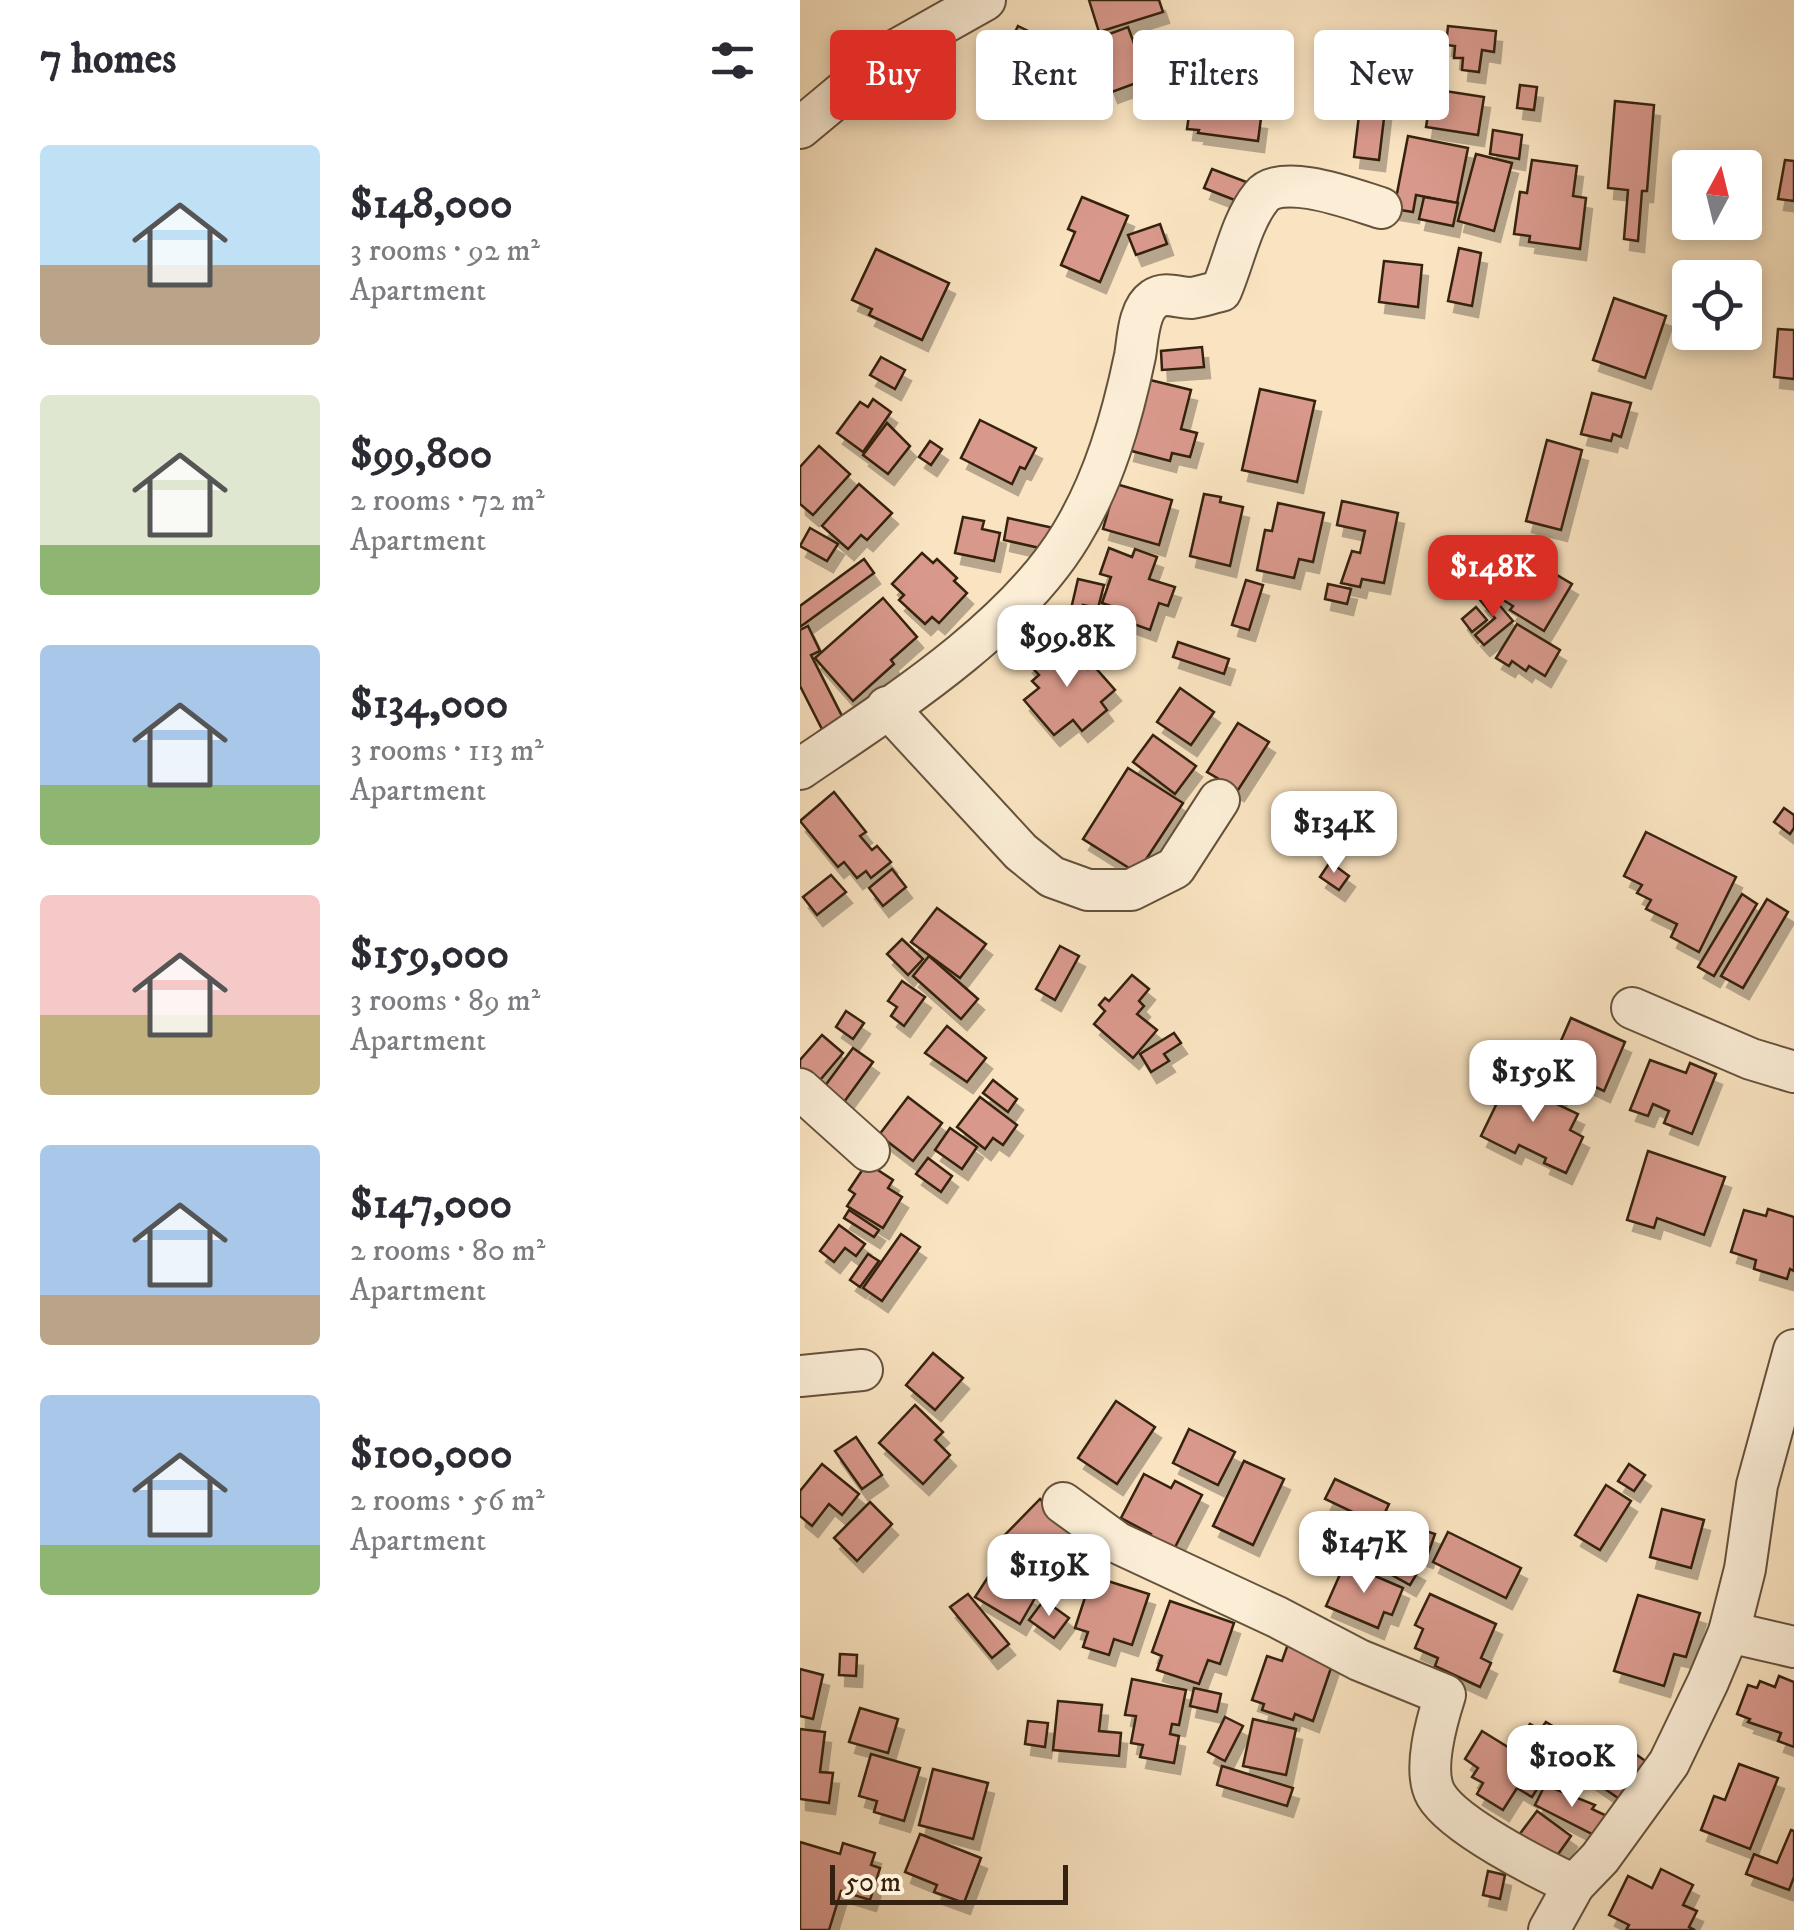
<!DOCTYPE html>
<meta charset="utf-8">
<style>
body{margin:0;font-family:"IM FELL DW Pica",serif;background:#f7f7f7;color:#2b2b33;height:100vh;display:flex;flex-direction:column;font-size:38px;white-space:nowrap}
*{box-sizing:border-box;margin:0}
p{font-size:32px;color:#7c7c81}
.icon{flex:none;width:55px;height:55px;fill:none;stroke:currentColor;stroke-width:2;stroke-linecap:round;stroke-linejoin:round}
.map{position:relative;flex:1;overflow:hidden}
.sheet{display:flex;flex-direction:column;background:#fff;width:800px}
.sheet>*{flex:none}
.top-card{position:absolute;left:30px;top:30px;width:812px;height:90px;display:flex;gap:20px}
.needle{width:65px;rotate:7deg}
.fabs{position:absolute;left:872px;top:150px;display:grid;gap:20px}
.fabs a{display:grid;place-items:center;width:90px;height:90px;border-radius:10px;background:#fff;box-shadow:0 5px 15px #0003;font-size:50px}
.scale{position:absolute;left:30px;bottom:25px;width:238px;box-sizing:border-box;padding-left:10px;border:5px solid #34210f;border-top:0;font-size:28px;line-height:35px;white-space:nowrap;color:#34210f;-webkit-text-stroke:8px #fbedd6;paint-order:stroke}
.price{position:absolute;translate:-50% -85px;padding:0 22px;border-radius:20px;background:#fff;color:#222;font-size:32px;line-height:65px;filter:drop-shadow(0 2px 5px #0008)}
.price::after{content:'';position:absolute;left:50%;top:60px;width:30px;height:22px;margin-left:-15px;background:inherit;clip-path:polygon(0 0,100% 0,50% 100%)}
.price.selected{background:#d93025;color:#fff}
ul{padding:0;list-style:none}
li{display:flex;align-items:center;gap:30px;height:250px;padding:0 40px}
li span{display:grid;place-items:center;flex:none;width:280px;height:200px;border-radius:10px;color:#555}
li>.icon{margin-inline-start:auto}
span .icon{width:120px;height:120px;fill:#fffc;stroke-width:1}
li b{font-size:42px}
h2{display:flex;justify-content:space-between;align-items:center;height:120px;padding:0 40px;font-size:42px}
.chip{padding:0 35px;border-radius:10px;background:#fff;box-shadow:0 5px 15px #0003;font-size:35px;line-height:90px}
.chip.selected{background:#d93025;color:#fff}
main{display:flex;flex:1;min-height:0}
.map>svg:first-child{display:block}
.building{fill:#d8988b;stroke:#34210f;stroke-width:2.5;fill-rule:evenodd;filter:url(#shadow)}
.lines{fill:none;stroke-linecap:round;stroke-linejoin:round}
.minor-casing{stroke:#65523b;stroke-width:44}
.minor{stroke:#fbedd6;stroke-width:40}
</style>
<main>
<section class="sheet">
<h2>7 homes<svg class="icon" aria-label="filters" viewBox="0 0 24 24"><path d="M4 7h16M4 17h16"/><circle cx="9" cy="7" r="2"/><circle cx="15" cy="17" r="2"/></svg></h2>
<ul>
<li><span style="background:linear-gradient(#bfe0f5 60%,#b9a48a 0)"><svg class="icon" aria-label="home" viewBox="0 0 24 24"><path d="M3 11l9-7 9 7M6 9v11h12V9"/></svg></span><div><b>$148,000</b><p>3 rooms · 92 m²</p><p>Apartment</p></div></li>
<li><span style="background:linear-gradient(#dfe7d0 75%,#8fb573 0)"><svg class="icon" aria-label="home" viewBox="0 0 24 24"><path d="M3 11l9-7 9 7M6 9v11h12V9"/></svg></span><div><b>$99,800</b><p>2 rooms · 72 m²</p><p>Apartment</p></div></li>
<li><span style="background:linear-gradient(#a9c7e8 70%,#8fb573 0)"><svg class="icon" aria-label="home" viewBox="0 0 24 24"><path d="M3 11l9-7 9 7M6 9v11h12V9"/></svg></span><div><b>$134,000</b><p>3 rooms · 113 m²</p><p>Apartment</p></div></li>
<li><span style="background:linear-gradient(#f6c9c9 60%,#c2b280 0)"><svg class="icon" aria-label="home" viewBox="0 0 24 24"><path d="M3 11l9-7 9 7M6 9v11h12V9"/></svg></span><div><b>$159,000</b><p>3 rooms · 89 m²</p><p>Apartment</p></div></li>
<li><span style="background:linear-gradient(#a9c7e8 75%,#b9a48a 0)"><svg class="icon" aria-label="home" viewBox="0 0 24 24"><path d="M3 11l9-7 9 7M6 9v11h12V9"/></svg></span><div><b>$147,000</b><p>2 rooms · 80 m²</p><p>Apartment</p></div></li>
<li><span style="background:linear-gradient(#a9c7e8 75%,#8fb573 0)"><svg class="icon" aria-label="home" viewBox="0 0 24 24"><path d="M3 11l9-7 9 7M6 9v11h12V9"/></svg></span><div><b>$100,000</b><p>2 rooms · 56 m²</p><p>Apartment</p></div></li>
</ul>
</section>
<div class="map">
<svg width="994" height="1930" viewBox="0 0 994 1930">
<defs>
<filter id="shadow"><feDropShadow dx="6" dy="11" stdDeviation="0" flood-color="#0004"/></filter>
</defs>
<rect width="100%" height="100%" fill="#f9e3c0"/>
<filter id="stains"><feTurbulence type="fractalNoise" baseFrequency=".002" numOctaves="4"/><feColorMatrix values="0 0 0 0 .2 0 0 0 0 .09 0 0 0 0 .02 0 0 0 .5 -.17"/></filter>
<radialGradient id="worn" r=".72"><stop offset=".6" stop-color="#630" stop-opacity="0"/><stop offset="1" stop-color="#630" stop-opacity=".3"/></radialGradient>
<g class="building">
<polygon points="289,0 359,0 363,12 299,32"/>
<polygon points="218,26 286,59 265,104 196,71"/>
<polygon points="648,26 696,31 694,52 682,50 679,72 662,70 663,58 654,58 655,46 646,45"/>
<polygon points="328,27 347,79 312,92 293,40"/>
<polygon points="585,35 602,39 598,60 581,57"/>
<path d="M396 64 474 74 471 99 454 97 451 117 461 118 458 141 398 133 399 130 387 129ZM421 91 436 93 433 115 418 112Z"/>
<polygon points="531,75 549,77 547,96 528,94"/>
<polygon points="720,85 737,87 734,110 717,108"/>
<polygon points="632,89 684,97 678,135 626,127"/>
<polygon points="562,90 587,93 579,160 554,157"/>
<polygon points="815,101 854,105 847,191 842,191 838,241 824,239 828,190 808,188"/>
<polygon points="693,130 722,135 719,159 690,154"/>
<polygon points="608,136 668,148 657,203 616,195 613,212 594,209"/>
<polygon points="676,154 712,163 694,231 658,221"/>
<polygon points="732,160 777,166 773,196 786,198 780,249 729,242 730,236 714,234 720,192 727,193"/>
<polygon points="985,160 994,161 994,201 978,199"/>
<polygon points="412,169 457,186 450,206 404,188"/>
<polygon points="282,197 328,216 300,282 261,265 275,232 268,229"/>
<polygon points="624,197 658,203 653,226 619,219"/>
<polygon points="360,224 367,244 336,255 328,235"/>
<polygon points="659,248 681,253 672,306 648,301"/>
<polygon points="76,249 149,283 122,340 69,315 72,309 52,300"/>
<polygon points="584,261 622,265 618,307 579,302"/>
<polygon points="814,298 866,316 845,378 793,360"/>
<polygon points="978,329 994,330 994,379 974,377"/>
<polygon points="402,347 404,367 362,370 361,351"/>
<polygon points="81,357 105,370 95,389 70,375"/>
<polygon points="346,379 391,390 381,429 397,433 390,457 372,453 370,461 328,450"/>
<polygon points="460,389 515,401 497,482 442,470"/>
<polygon points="792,393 831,403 821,437 813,434 811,441 781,434"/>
<polygon points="73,399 91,412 63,452 37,433 60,402 68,407"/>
<polygon points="180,420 236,448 225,469 220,467 212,484 161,458"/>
<polygon points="87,423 110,446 88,474 63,455"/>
<polygon points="747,440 782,450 761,530 726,521"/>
<polygon points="130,441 142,449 131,465 119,457"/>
<polygon points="19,446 50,474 13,515 0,504 0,467"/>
<polygon points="59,484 92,513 67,540 61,535 48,549 22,526"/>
<polygon points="316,484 372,500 359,545 303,529"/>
<polygon points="404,494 421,497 420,502 443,507 430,566 390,556"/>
<polygon points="542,501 598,513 584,583 562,579 560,587 541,583 552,551 560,553 565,531 537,525"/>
<polygon points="478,503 524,513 513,562 499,559 494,578 457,570 465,530 472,531"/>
<polygon points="163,517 184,521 182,529 200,533 194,561 155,553"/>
<polygon points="208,518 258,529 253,551 204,540"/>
<polygon points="10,528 38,544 27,561 0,546"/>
<polygon points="309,548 332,557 335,549 357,557 349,579 375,587 368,606 359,603 350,630 328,622 331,613 302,603 311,577 300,574"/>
<polygon points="717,551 724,556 727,552 754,568 752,572 772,584 744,631 710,610 713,606 695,595"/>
<polygon points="122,553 133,563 137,559 157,578 154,581 167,593 139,623 132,617 125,624 99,600 104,595 92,584"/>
<polygon points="64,559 74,573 0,627 0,606"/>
<polygon points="278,579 304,585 298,608 283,605 282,612 271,609"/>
<polygon points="446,580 463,585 449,630 432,625"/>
<polygon points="528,584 551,589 547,604 525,599"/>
<polygon points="689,593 713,621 684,645 675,635 695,618 680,600"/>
<polygon points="83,598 117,637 91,660 94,664 53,701 15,658"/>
<polygon points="676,607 687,620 672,632 662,619"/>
<polygon points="717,624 760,650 745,676 729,666 726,671 712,661 709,666 696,658"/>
<polygon points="8,626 20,651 11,655 47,726 26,737 0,686 0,630"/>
<polygon points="378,642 429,659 424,674 373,657"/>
<polygon points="250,643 258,653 267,645 288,669 293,665 315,690 301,702 307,710 282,731 273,720 254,735 224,700 239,688 232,681 239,675 227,662"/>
<polygon points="380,688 414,712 391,745 357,722"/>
<polygon points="438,723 469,742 438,790 407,772"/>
<polygon points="353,735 396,766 375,794 333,762"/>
<polygon points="328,768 383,803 337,873 283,839"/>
<polygon points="34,792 66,832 60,836 72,850 77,846 91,862 71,878 66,871 57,878 44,862 38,867 0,821"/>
<polygon points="984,808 994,815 994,828 990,834 974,822"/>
<polygon points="846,832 936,877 899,952 871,937 877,924 846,909 851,900 837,893 842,885 824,876"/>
<polygon points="530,862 549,876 539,890 520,877"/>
<polygon points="92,869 106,887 83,906 69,888"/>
<polygon points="31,875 46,892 17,915 3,897"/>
<polygon points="942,894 957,904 914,976 898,967"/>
<polygon points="967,899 988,912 943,988 921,976"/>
<polygon points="137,908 186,944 160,978 111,942"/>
<polygon points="102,939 123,959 108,975 87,954"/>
<polygon points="260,946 279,956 255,1000 236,989"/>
<polygon points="129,956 178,999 161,1019 113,976"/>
<polygon points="332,975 349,989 339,1001 344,1006 337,1014 357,1030 333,1058 294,1024 305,1011 299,1005 305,998 309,1001"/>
<polygon points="102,981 125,997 104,1026 91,1016 97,1007 88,1001"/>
<polygon points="46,1011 64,1023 53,1039 36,1027"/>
<polygon points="771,1018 825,1042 804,1091 750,1066"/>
<polygon points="147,1026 186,1058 167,1082 125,1053"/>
<polygon points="374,1033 381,1043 364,1054 369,1061 351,1072 340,1054"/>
<polygon points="22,1035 43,1053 15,1086 0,1074 0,1060"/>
<polygon points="53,1048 73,1062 39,1109 19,1094"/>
<polygon points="712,1053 767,1083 760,1095 752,1091 755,1086 750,1083 746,1090 726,1079 723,1084 701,1073"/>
<polygon points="850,1060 886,1073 890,1063 916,1074 892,1134 864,1123 869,1111 853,1104 848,1116 830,1110"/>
<polygon points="702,1078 778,1114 770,1130 783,1137 766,1173 744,1163 746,1158 719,1145 715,1153 681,1136 696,1105 690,1102"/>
<polygon points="193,1080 217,1099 208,1112 183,1093"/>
<polygon points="108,1097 142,1123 113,1161 79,1135"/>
<polygon points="180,1097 217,1125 203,1145 193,1138 185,1149 157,1127"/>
<polygon points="150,1128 177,1147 162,1169 135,1150"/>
<polygon points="848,1151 925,1177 904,1235 857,1218 854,1228 827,1220"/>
<polygon points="128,1158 152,1176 141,1192 116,1174"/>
<polygon points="67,1163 93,1180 88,1188 102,1197 83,1228 47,1206 55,1194 49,1190"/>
<polygon points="968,1209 994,1217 994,1271 990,1269 987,1279 954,1269 956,1260 931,1252 944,1210 966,1216"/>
<polygon points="49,1210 79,1230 74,1237 44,1218"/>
<polygon points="39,1225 65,1244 56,1256 45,1248 34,1262 20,1251"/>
<polygon points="101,1234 120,1247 82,1301 63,1288"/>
<polygon points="68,1254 79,1261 60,1287 50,1280"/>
<polygon points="133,1353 163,1378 135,1410 106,1385"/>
<polygon points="316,1401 355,1427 317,1484 278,1458"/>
<polygon points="115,1405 143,1432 135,1440 150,1455 123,1484 79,1443"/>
<polygon points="389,1429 435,1452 418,1485 373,1463"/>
<polygon points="56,1437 82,1475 62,1489 35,1451"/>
<polygon points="444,1461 484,1479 453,1545 413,1526"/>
<polygon points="22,1464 59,1494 42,1515 29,1504 12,1526 0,1516 0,1491"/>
<polygon points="829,1464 845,1475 834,1491 818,1481"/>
<polygon points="344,1474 371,1488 375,1481 402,1495 372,1553 348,1540 351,1534 321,1518"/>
<polygon points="535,1479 589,1504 561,1563 538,1553 557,1514 525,1499"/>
<polygon points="806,1485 831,1501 800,1550 775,1535"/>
<polygon points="240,1499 283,1542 238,1587 219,1569 215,1574 201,1560 206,1556 195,1545"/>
<polygon points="70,1502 92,1524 57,1561 34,1538"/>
<polygon points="862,1509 904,1520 891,1568 850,1557"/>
<polygon points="591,1519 635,1534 627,1557 583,1542"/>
<polygon points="648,1532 721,1568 706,1598 633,1562"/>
<polygon points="582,1550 619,1570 610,1585 574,1565"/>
<polygon points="545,1563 603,1588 592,1615 584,1612 578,1628 526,1606"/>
<polygon points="192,1571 235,1598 220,1624 175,1597"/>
<polygon points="292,1576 349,1594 332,1645 314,1639 309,1655 283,1647 288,1632 275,1628"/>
<polygon points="168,1594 209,1644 192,1658 150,1607"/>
<polygon points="630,1594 696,1624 681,1658 691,1663 680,1687 635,1666 638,1658 615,1648 623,1629 615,1625"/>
<polygon points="838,1595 900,1613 886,1657 874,1654 864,1686 814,1671"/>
<polygon points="244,1600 269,1618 254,1638 229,1620"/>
<polygon points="370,1601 434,1623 420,1664 408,1660 399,1684 357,1670 362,1656 352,1652"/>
<polygon points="488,1644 534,1659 513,1721 495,1714 493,1720 462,1710 464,1704 452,1700 467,1656 482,1661"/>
<polygon points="40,1654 57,1655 56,1676 39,1675"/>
<polygon points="0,1669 23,1675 13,1719 0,1716"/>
<polygon points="979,1676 994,1682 994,1747 978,1741 981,1733 948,1722 950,1719 937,1714 948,1685 957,1688 960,1681 975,1687"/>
<polygon points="332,1679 386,1690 379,1725 372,1724 370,1734 379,1736 374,1763 340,1757 343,1745 331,1743 336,1716 325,1715"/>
<polygon points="394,1688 421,1694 417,1712 390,1706"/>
<polygon points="258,1701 302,1705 299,1731 321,1733 319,1756 253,1750"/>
<polygon points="60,1708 98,1719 88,1753 49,1742"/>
<polygon points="425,1717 443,1726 425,1761 408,1752"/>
<polygon points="453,1719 496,1729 486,1775 443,1766"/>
<polygon points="228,1721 248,1723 245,1747 225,1744"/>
<polygon points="746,1722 781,1743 763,1769 733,1749 731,1752 717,1743 730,1724 740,1730"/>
<polygon points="0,1729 25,1732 20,1772 33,1773 29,1803 0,1799"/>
<polygon points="682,1731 748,1772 732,1797 717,1788 703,1810 677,1794 683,1783 672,1777 678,1768 665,1759"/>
<polygon points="802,1731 847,1762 821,1800 776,1769"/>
<polygon points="71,1754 120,1768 104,1821 74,1812 77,1801 59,1796"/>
<polygon points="939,1764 978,1778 950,1849 901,1830 914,1796 925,1800"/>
<polygon points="422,1766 493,1788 487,1806 417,1785"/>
<polygon points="133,1769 188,1783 173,1839 119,1825"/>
<polygon points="745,1785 795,1805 792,1809 809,1817 798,1837 735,1805"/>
<polygon points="737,1811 771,1836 754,1860 719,1835"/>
<polygon points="991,1830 994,1831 994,1877 989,1890 946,1874 954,1854 977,1863"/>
<polygon points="120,1834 181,1858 164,1903 134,1892 137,1885 105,1872"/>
<polygon points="0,1842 40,1854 43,1843 75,1853 71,1865 80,1868 70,1900 41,1891 29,1930 0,1930"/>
<polygon points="861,1869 893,1885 883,1905 897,1911 889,1927 895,1930 826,1930 829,1925 809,1915 828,1876 852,1888"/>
<polygon points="688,1871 705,1875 700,1899 683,1895"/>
</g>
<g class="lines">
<g class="minor-casing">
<g id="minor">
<polyline points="0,128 89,54 185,0"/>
<polyline points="87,707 221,852 252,877 288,890 331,890 375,868 419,800"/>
<path d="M0 769C91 707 214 630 271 535 304 481 322 418 335 356 338 339 338 310 354 299 365 291 379 298 391 298 401 297 411 293 421 291 434 261 441 222 461 197 481 171 555 200 581 208"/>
<polyline points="832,1008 951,1059 994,1072"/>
<polyline points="0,1089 69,1151"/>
<polyline points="0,1376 62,1370"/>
<path d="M263 1503 318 1543 477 1617 559 1660 645 1695C637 1720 622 1771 636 1795 654 1826 740 1869 774 1885"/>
<polyline points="929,1632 994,1647"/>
<polyline points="749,1930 774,1885 800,1858 869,1763 908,1682 929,1632 945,1569 957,1485 994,1350"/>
</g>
</g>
<use href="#minor" class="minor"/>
</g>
<rect width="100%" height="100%" filter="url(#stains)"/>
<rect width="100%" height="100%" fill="url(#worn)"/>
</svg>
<div class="fabs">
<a><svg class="needle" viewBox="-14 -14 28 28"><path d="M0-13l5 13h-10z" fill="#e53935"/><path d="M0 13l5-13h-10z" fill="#7c7c81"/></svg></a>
<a><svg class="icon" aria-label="locate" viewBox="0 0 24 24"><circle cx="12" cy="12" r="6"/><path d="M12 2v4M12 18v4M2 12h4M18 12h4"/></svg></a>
</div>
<div class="scale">50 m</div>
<b class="price selected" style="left:693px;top:620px">$148K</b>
<b class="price" style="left:267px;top:690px">$99.8K</b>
<b class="price" style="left:534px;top:876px">$134K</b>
<b class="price" style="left:733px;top:1125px">$159K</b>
<b class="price" style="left:564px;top:1596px">$147K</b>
<b class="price" style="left:249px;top:1619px">$119K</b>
<b class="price" style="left:772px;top:1810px">$100K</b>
<div class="top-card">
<a class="chip selected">Buy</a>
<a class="chip">Rent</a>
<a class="chip">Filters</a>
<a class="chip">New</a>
</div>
</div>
</main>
